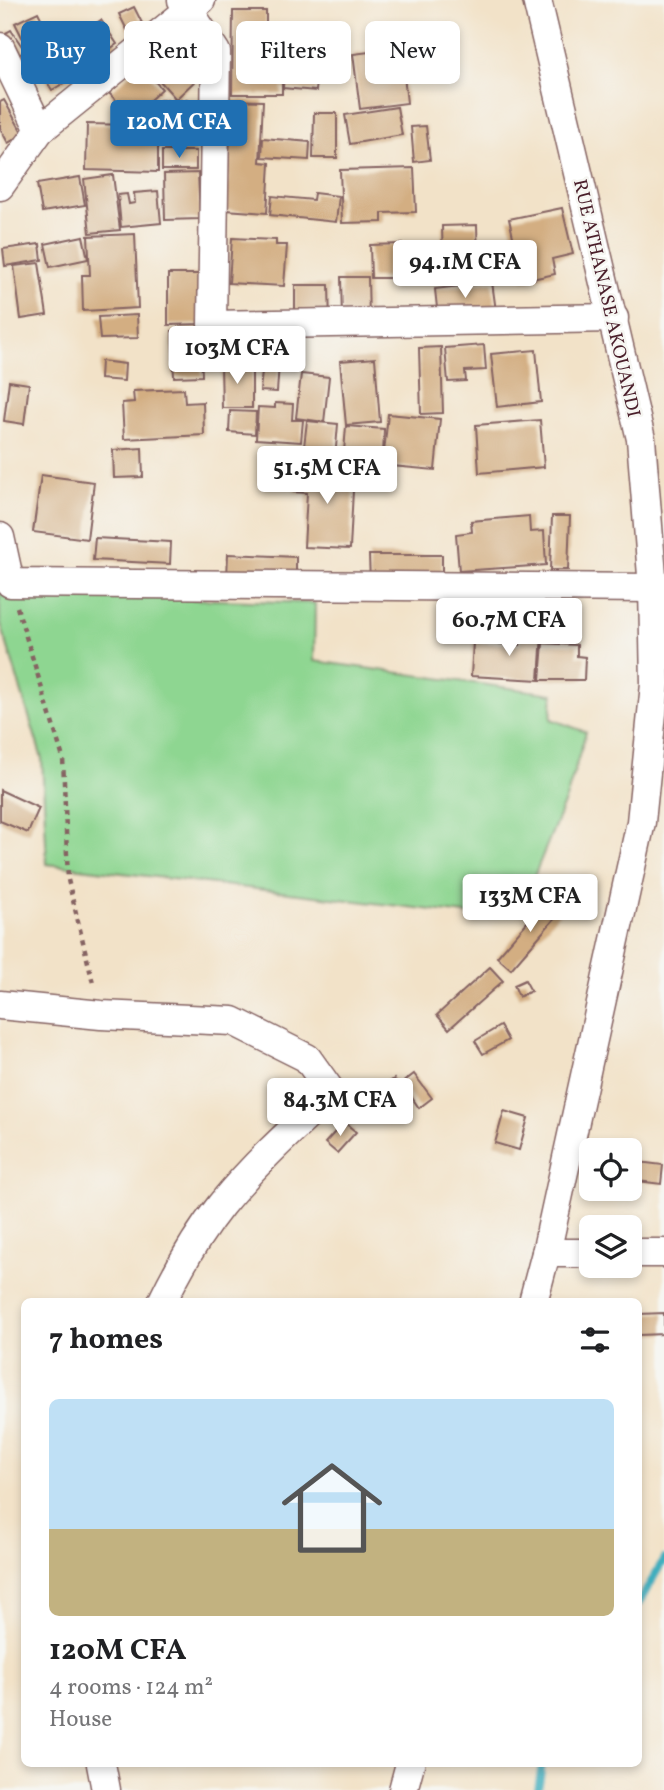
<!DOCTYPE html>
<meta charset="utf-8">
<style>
body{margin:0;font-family:Vollkorn,serif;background:#f6f6f6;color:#202124;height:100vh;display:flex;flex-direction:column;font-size:26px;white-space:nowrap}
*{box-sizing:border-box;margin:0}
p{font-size:23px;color:#757577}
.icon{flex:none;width:38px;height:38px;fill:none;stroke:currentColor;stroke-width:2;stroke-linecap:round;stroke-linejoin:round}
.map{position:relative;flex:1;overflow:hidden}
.details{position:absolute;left:21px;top:1298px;width:621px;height:469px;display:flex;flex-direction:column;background:#fff;border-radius:10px;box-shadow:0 4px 10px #0003}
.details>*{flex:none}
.hud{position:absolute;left:21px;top:21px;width:623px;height:63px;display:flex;gap:14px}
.controls{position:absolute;left:579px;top:1138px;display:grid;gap:14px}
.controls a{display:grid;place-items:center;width:63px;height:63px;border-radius:10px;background:#fff;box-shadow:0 4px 10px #0003;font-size:35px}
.price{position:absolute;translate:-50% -60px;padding:0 16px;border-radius:7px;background:#fff;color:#222;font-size:23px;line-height:46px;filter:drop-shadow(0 2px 4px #0008)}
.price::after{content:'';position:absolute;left:50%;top:42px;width:21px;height:16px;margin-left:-10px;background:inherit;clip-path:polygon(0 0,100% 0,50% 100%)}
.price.current{background:#1f6fb2;color:#fff}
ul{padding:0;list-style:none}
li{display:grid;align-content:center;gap:14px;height:371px;padding:0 28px}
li+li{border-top:2px solid #e0e0e0}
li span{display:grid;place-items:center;height:217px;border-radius:10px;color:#555}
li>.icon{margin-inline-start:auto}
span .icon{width:126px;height:126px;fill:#fffc;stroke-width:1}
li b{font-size:30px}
h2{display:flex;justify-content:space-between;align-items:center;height:84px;padding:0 28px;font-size:30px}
.tag{padding:0 24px;border-radius:10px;background:#fff;box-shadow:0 4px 10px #0003;font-size:24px;line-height:63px}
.tag.current{background:#1f6fb2;color:#fff}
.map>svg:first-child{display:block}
.green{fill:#8ed691;stroke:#6c7a5e;stroke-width:2}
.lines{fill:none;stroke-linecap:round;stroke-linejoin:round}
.stream{stroke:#40aebe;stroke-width:8}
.building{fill:#d3ae82}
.minor-casing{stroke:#856362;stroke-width:31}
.path{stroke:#856362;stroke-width:4.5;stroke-dasharray:5 5;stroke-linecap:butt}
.minor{stroke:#fff;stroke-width:28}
.labels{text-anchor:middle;stroke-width:5;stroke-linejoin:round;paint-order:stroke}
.street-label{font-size:19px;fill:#4a1f2b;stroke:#f6f6f2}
</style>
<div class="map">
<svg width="664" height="1790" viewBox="0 0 664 1790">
<rect width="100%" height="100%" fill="#f6f6f2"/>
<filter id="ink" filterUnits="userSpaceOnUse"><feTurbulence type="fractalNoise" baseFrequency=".0143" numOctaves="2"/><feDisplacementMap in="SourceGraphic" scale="14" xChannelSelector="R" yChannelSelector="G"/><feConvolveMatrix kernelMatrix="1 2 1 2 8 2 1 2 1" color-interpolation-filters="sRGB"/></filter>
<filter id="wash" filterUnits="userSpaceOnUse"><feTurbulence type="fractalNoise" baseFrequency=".00686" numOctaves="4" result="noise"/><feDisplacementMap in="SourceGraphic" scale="28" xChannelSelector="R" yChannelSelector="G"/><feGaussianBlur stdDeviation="1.57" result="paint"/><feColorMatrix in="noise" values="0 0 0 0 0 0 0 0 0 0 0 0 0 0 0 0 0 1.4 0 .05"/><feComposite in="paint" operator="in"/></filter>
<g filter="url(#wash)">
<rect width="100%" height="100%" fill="#f2e2c8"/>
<polygon class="green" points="0,593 315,603 314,661 553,694 551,719 586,732 567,796 533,879 491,917 47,864 42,759 0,621"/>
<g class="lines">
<g class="stream">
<polyline points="639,1603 664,1559"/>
<polyline points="538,1790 542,1764"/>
</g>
</g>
<g id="blocks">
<g class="building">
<polygon points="134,7 142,23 127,30 119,14"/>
<polygon points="233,11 266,11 266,70 282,70 282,94 232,94"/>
<polygon points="38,12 54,44 31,55 15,23"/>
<polygon points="101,20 117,44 92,61 76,37"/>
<polygon points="11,30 25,51 14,58 0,36"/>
<polygon points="172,38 189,56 183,62 198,78 176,99 144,63"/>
<polygon points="75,43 90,68 52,90 37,66"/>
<polygon points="401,48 407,103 360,109 353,54"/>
<polygon points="140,65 162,89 131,117 109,93"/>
<polygon points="284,67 318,70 316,91 283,88"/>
<polygon points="4,100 23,134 8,143 0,128 0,102"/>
<polygon points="160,100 195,100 196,145 160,145"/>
<polygon points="232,100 263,101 260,162 270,163 267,213 226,210"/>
<polygon points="397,107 402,135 350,144 345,115"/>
<polygon points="314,113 337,113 337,158 313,158"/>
<polygon points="87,124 133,125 133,136 158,136 158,172 86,170"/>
<polygon points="426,126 430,160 414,162 411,127"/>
<polygon points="263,138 310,142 309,160 262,157"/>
<rect x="162" y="151" width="34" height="19"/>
<polygon points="414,168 416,212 382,213 382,222 342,223 340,170"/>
<polygon points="198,173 200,219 165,220 164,174"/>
<polygon points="113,175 120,230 90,233 84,179"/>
<polygon points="80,177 85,205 42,212 37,184"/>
<polygon points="158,191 161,223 121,227 118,195 127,194 129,204 135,203 134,193"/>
<polygon points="314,193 339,196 336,222 270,215 272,196 313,200"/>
<polygon points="562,208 573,254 552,259 555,274 523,281 509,219"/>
<polygon points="477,225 478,262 443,263 442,226"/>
<polygon points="135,234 138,308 83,311 82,275 90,275 88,236"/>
<polygon points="83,236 88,259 50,267 45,244"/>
<polygon points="232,238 276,240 276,245 287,245 284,286 229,283"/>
<polygon points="40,244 42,260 5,266 3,249"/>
<polygon points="402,244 402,278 371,278 370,245"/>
<polygon points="39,263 47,315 21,319 14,266"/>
<polygon points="168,274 202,274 202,324 168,325"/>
<polygon points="341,277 368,277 369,319 342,319"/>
<polygon points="492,282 496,311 438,317 435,289"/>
<polygon points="295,285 329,285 330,325 295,325"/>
<polygon points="137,315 138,338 100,339 98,317"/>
<polygon points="200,330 202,376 174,377 172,331"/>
<rect x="223" y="332" width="26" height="30"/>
<polygon points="484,345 486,370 465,371 466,381 448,382 445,348"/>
<polygon points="441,347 443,413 421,414 419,348"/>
<polygon points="536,350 541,402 497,407 491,354"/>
<polygon points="375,358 380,422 346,425 340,361"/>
<polygon points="101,361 125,364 124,381 100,379"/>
<polygon points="263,362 279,363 277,392 260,391"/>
<polygon points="221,364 252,364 252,408 222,408"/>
<polygon points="301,374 329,377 324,422 296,418"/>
<polygon points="9,381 29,384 24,424 4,421"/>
<polygon points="184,389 185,403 203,402 204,435 124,439 122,403 134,402 133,391"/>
<polygon points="275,403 293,404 292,420 303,420 301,442 256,439 258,407 275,408"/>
<polygon points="230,411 256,412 255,434 229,432"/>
<polygon points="388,414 440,419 435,470 392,466 393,454 384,453"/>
<polygon points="540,420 544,467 479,473 476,425"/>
<polygon points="307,421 338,424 335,459 303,455"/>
<polygon points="346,426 384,429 383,455 344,452"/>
<polygon points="142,448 143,477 114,478 113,450"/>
<polygon points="295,467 354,470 350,549 304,547 307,493 294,492"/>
<polygon points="41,475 94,482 87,539 33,532"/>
<polygon points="529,516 530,532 544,531 546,565 459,571 456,534 472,532 471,521"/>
<polygon points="552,516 570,516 568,570 550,570"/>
<polygon points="95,538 171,542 170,564 93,560"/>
<polygon points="228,554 296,557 296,581 227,579"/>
<polygon points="369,555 442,555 442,582 370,582"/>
<polygon points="521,631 542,632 539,680 471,676 473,642 520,645"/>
<polygon points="543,643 577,645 577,656 585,657 584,680 540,680"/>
<polygon points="0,790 39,808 28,833 0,821"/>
<polygon points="548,898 562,910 511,969 497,957"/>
<polygon points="490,967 503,981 449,1029 437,1015"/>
<polygon points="525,980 531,991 519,997 514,985"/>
<polygon points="500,1026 508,1040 483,1054 475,1041"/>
<polygon points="414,1074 432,1098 419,1108 402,1083"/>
<polygon points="394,1079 410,1102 397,1110 381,1088"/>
<polygon points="504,1111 528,1118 519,1150 495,1143"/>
<polygon points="344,1122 356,1132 337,1153 325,1143"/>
<polygon points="630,1161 663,1165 661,1184 630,1180"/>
<polygon points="664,1313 664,1334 639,1335 639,1314"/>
</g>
</g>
</g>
<g filter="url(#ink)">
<use href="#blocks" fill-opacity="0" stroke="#856362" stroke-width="2"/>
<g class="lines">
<g class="minor-casing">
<g id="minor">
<polyline points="182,0 216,52 212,325 614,318"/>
<polyline points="0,47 40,130"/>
<polyline points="0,186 40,130 201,0"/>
<polyline points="0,537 10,583 653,588"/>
<path d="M0 1005 101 1015 233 1021 307 1058 332 1093C294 1128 254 1164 221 1205 198 1234 178 1269 162 1302"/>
<polyline points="546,1253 592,1253"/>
<polyline points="630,1253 664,1253"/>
<polyline points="533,1302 546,1253 641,822 655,684 653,588 641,439 537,0"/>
<polyline points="101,1764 106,1790"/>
<polyline points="403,1790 410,1764"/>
</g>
</g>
<polyline class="path" points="17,607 63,758 68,880 94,987"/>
<use href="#minor" class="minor"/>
</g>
</g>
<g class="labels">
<g class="street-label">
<text transform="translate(608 298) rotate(77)" y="7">RUE ATHANASE AKOUANDI</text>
</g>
</g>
</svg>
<div class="controls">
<a><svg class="icon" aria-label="locate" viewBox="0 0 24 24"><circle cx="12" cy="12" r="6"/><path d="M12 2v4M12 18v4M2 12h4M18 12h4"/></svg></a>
<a><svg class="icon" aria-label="layers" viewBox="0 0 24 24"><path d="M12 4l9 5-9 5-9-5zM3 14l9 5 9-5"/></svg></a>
</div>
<b class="price current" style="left:179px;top:160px">120M CFA</b>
<b class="price" style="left:465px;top:300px">94.1M CFA</b>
<b class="price" style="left:237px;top:386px">103M CFA</b>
<b class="price" style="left:327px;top:506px">51.5M CFA</b>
<b class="price" style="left:509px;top:658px">60.7M CFA</b>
<b class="price" style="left:530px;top:934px">133M CFA</b>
<b class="price" style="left:340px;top:1138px">84.3M CFA</b>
<div class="hud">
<a class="tag current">Buy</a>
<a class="tag">Rent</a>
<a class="tag">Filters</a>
<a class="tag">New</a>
</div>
<section class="details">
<h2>7 homes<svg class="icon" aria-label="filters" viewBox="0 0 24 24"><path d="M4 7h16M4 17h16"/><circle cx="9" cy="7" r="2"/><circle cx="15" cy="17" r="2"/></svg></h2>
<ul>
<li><span style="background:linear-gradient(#bfe0f5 60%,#c2b280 0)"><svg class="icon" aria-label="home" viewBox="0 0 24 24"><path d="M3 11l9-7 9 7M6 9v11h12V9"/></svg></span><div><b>120M CFA</b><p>4 rooms · 124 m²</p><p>House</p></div></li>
</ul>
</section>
</div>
